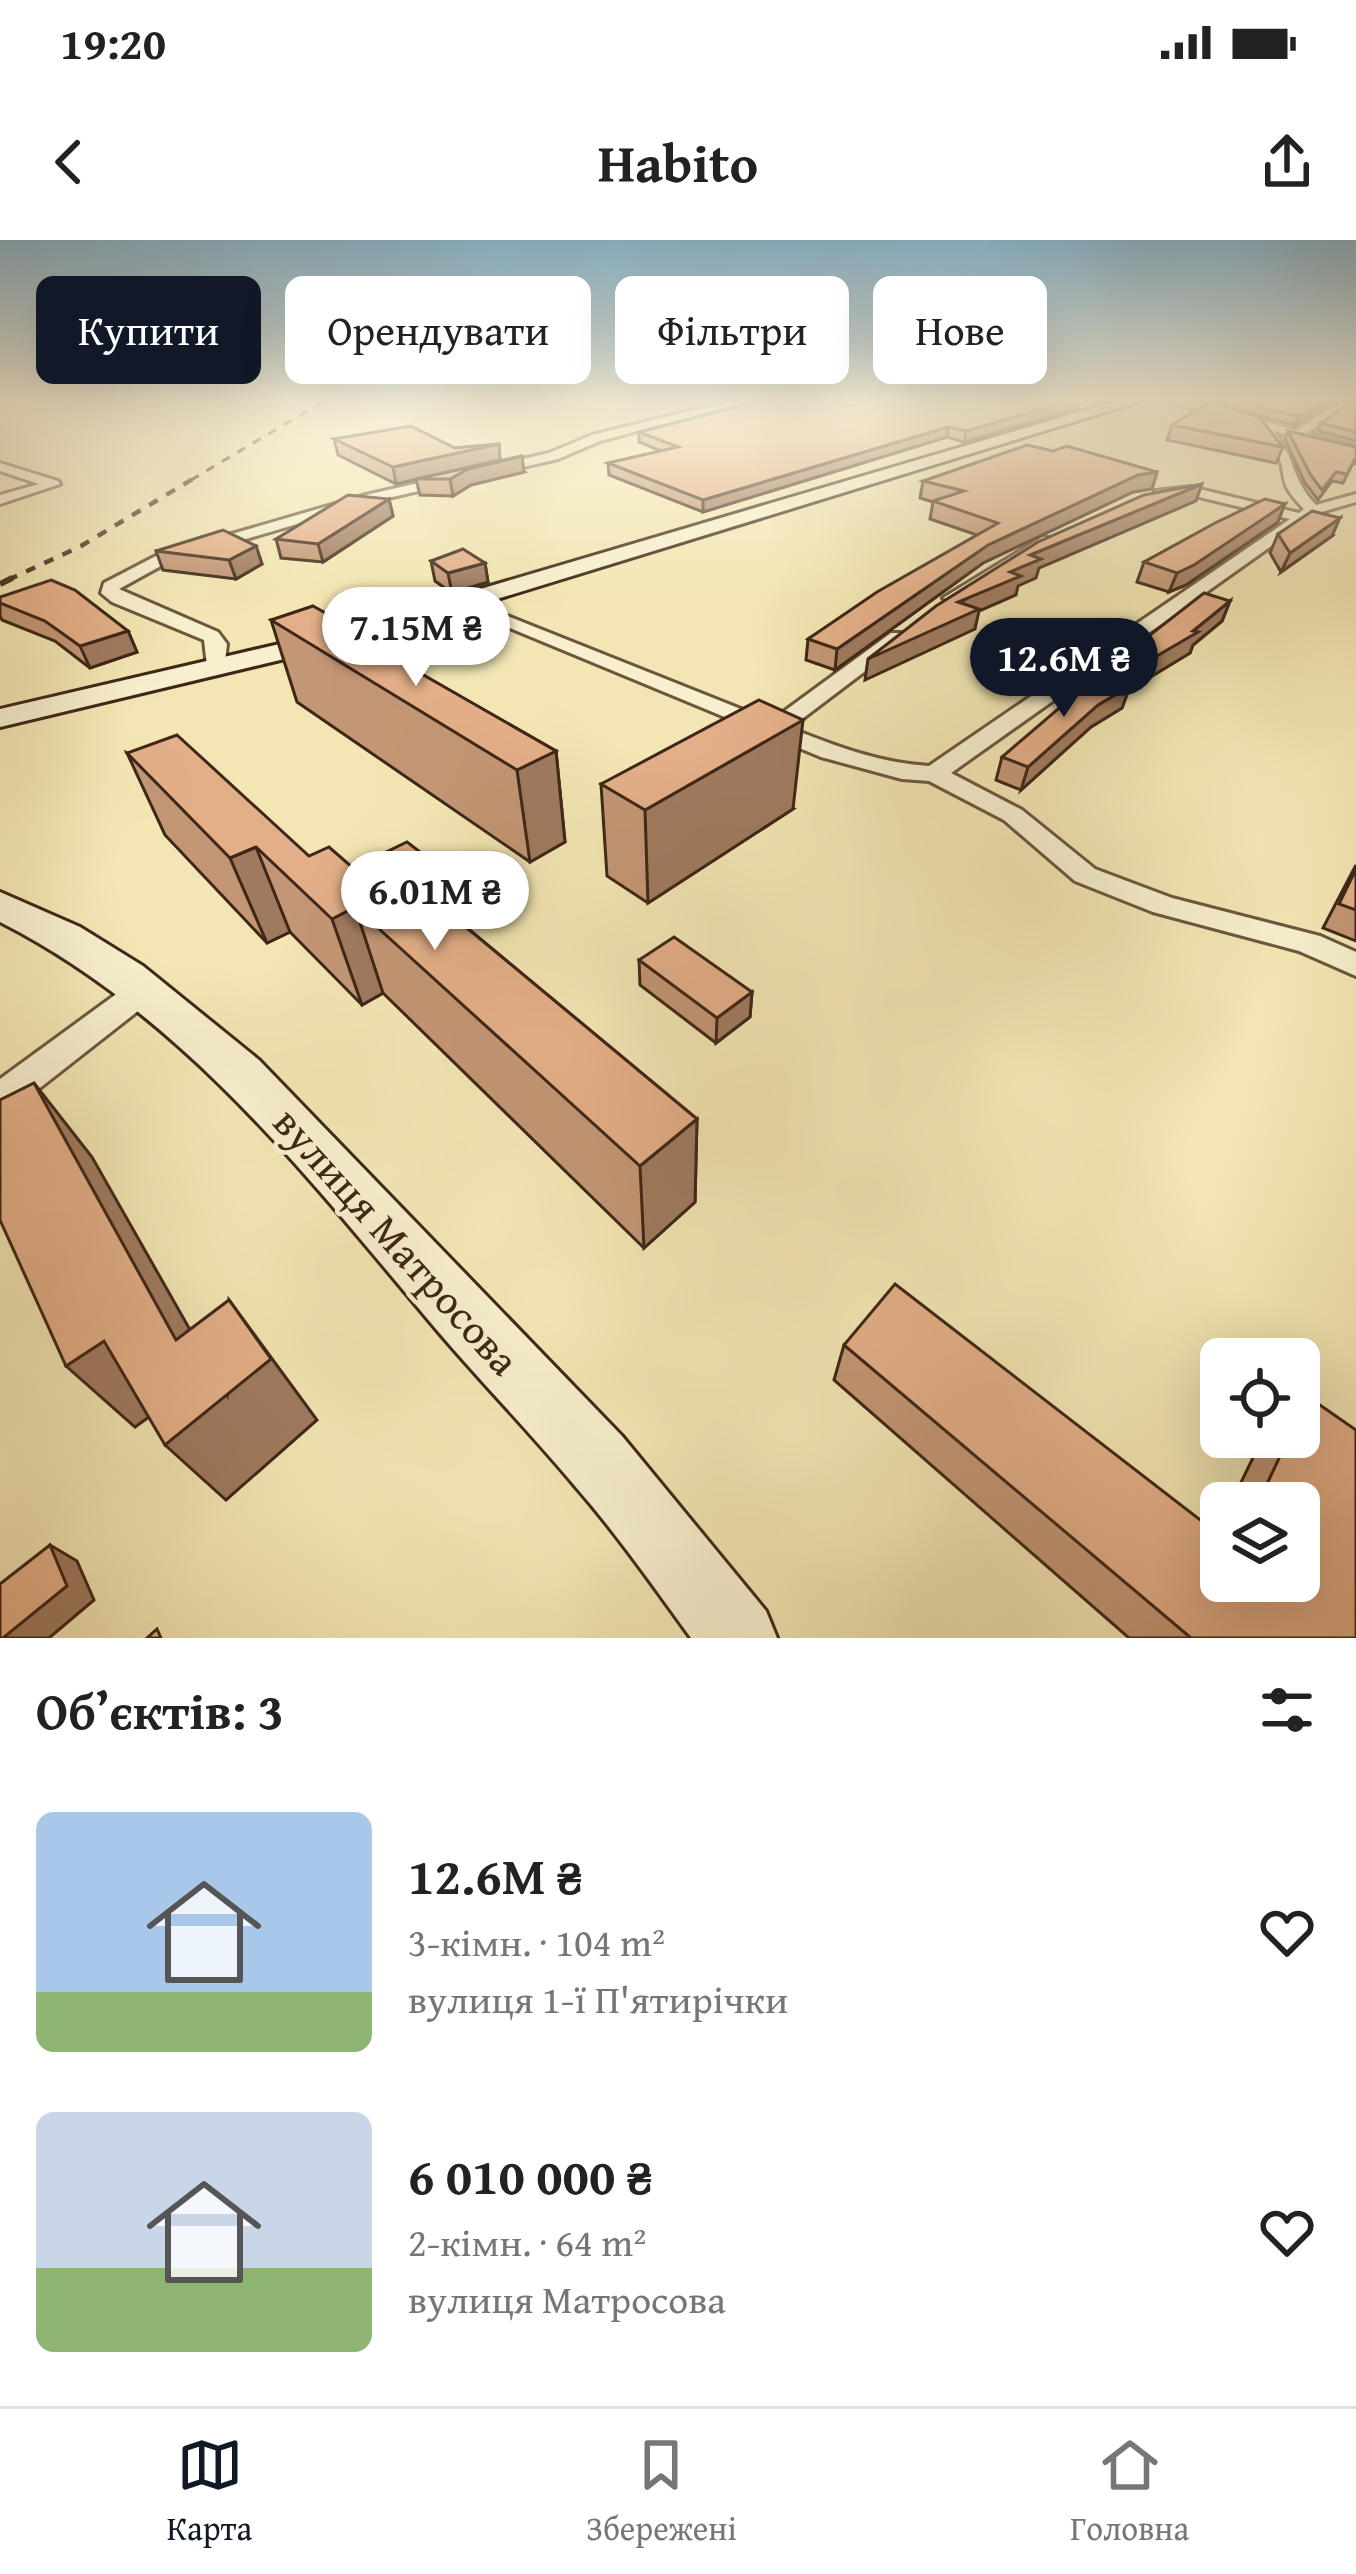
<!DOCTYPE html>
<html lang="uk">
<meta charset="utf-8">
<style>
body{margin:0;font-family:"Gentium Book Plus",serif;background:#f6f6f6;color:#222;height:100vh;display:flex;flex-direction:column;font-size:45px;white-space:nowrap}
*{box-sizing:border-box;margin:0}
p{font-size:39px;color:#767676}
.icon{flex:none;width:66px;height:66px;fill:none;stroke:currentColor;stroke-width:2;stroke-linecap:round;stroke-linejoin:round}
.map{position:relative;height:1398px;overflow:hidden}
.side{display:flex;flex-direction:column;background:#fff;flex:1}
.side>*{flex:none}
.guide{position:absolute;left:36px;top:36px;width:1284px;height:108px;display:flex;gap:24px}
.fabs{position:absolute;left:1200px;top:1098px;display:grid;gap:24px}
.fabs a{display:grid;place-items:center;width:120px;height:120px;border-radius:18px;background:#fff;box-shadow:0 12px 48px #0002;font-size:60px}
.price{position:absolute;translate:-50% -102px;padding:0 27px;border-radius:42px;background:#fff;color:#222;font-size:39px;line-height:78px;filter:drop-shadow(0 3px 6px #0008)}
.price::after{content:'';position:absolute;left:50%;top:72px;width:36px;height:27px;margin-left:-18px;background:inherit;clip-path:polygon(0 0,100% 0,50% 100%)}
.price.selected{background:#111827;color:#fff}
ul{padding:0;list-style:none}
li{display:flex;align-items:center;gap:36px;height:300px;padding:0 36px}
li span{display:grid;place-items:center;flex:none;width:336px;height:240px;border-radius:18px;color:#555}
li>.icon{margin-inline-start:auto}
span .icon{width:144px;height:144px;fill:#fffc;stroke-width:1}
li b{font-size:51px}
h2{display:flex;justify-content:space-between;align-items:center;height:144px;padding:0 36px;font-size:51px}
.tag{padding:0 42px;border-radius:18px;background:#fff;box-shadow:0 12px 48px #0002;font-size:42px;line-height:108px}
.tag.selected{background:#111827;color:#fff}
.status{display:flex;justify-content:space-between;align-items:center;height:84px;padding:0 60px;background:#fff;direction:ltr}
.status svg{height:33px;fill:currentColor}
header{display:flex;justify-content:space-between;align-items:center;height:156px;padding:0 36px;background:#fff;font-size:54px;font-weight:700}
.tab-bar{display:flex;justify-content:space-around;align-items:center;height:168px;border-top:3px solid #e0e0e0;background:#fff;font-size:33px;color:#767676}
.tab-bar a{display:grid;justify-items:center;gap:6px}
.tab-bar .selected{color:#111827}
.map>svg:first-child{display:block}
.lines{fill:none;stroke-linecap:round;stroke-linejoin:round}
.street-casing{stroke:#6b573e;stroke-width:6}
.secondary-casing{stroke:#3e2717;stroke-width:6}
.street{fill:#f7efce;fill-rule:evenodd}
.secondary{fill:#f7efce;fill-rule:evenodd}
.rail-far2{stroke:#3e2717;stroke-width:3;stroke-dasharray:9 9;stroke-linecap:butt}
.rail-far1{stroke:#3e2717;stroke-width:4.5;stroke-dasharray:10 10;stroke-linecap:butt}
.rail{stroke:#3e2717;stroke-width:6;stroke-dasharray:14 14;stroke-linecap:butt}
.wall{fill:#c39675;stroke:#3e2717;stroke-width:3}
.shaded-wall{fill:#9f7a5f;stroke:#3e2717;stroke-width:3}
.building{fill:#e3af88;stroke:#3e2717;stroke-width:3}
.labels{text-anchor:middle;stroke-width:9;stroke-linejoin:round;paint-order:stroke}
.near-street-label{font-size:42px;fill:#3e2717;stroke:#f7efce}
</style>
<div class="status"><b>19:20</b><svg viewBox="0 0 49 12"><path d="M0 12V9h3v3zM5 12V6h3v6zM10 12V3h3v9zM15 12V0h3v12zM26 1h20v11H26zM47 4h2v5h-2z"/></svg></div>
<header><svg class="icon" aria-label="back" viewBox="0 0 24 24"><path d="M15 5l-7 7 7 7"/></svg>Habito<svg class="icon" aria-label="share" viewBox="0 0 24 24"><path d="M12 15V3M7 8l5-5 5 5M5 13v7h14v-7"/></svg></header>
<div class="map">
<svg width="1356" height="1398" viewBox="0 0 1356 1398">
<rect width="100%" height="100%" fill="#f3e6b4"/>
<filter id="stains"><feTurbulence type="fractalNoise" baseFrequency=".00167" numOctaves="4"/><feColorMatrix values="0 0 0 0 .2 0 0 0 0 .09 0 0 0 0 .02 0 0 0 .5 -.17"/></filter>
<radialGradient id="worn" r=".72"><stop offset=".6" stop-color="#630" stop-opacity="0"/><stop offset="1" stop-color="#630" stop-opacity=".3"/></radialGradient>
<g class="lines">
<g class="street-casing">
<g id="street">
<polygon points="738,159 758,159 600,201 558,219 375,261 168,322 119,349 218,392 227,404 224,430 207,426 204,400 112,362 101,353 104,343 156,316 366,255 549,213 592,195"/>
<path d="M1163 159H1182L1296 190 1345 159H1356L1307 193 1356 206V214L1273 191C1296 217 1290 238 1316 265L1356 254V262L1318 273 951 533 1022 570 1095 629 1172 658 1320 696 1356 712V736L1299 711 1153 672 1075 641 1004 580 929 541 902 539 821 517 452 364 467 360 771 481 891 393H905V401L790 488C835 506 880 523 929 526L1290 279 1191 255 1160 258 1155 251 1191 247 1299 273 1304 269C1274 238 1290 239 1276 210 1258 171 1196 175 1163 159Z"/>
<polygon points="0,223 58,241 60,244 0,264 0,255 39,244 0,231"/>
<polygon points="1043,297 1057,300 958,362 943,358"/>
<polygon points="141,740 152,744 157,752 152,760 13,869 0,873 0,839 130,744"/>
</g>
</g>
<g class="secondary-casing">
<g id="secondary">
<polygon points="1124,159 1148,159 364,400 0,487 0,469 348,388"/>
<path d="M0 652 80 687 143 726 259 820 622 1196 766 1371 777 1398H691C654 1347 617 1294 575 1246 530 1192 481 1142 436 1089 306 935 183 775 0 682Z"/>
</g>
</g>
<use href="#street" class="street"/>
<use href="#secondary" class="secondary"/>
<polyline class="rail-far2" points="191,240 327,159"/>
<polyline class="rail-far1" points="8,340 81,306 196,237"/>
<polyline class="rail" points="0,344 14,337"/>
</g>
<g class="wall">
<polygon points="1226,159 1336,159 1295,185 1224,166"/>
<polygon points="1356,159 1356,201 1318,191 1321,183"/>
<polygon points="852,165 1078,168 964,202 947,197 703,272 609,235 608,223 661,211 639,202 639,192"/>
<polygon points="1172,185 1283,207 1276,223 1167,200"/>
<polygon points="1288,191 1356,207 1356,224 1353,223 1343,243 1332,241 1318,260 1305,243 1285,199"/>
<polygon points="334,199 455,208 499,204 500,220 524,232 471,245 453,256 420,255 416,239 396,244 338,215"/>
<polygon points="1157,232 1152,249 1133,252 983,323 835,430 806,420 808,399 977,295 930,279 933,262 920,258 923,241"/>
<polygon points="389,259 393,276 323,322 281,318 276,299"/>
<polygon points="1278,282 1186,345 1169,352 1137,342 1144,322"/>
<polygon points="1278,294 1332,296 1281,332 1270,313"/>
<polygon points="256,306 262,324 236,339 163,330 156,311"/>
<polygon points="431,321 485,323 488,342 452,353 435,341"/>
<polygon points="0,357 128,391 137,412 90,428 55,401 2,380 0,376"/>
<polygon points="1230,361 1222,381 1193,405 1190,413 1147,439 1124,430 1132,409"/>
<polygon points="271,380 345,384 346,391 556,511 565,602 530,622 297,462"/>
<polygon points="1130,446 1122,468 1091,487 1021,550 996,540 1002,517"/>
<polygon points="127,513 309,616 353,628 437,625 448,672 697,879 695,962 644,1008 383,753 362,765 290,692 267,703 165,595"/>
<polygon points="601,544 793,569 648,663 607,636"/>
<polygon points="1356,625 1356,701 1323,688"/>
<polygon points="639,720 752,752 750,777 716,803 640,745"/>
<polygon points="844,1105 1217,1293 1221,1284 1221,1341 1299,1263 1231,1263 1263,1197 1299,1197 1299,1163 1307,1156 1356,1398 1129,1398 834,1140"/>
</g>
<g class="shaded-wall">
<polygon points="1076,159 1080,159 1078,168 964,202 966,191"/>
<polygon points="1327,159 1336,159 1295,185 1299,177"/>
<polygon points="948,187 947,197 703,272 703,260"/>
<polygon points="499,204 500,220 396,244 393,227"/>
<polygon points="522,216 524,232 471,245 453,256 450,239 468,229"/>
<polygon points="1157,232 1152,249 1133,252 983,323 835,430 837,409 988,305 1138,235"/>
<polygon points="1202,244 1196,261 1039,328 1036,338 1018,346 1016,355 979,371 975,389 865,440 868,419 1010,332 1030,315"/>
<polygon points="389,259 393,276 323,322 318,304"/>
<polygon points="1285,264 1278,282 1186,345 1169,352 1177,333"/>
<polygon points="1340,278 1332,296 1281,332 1290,313"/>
<polygon points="256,306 262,324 236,339 229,320"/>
<polygon points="485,323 488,342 452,353 448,333"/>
<polygon points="1230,361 1222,381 1193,405 1190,413 1147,439 1155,417 1193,391"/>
<polygon points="128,391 137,412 90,428 80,406"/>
<polygon points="1130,446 1122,468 1091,487 1021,550 1028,527 1098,465"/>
<polygon points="803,480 793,569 648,663 645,570"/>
<polygon points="556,511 565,602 530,622 517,530"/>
<polygon points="256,607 290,692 267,703 230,618"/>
<polygon points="437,625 457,710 408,639"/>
<polygon points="355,667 383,753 362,765 332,679"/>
<polygon points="752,752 750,777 716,803 717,778"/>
<polygon points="34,843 92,917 227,1155 229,1060 317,1180 226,1260 165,1205"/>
<polygon points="697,879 695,962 644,1008 640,926"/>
<polygon points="104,1101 167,1164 135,1187 66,1126"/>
<polygon points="50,1305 77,1321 94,1360 49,1398 3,1398"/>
</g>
<g class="building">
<polygon points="767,159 830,159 852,165 866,159 1076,159 966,191 948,187 703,260 608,223 678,207 639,192"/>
<polygon points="1232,159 1327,159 1299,177"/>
<polygon points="1356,159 1356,192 1321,183"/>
<polygon points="1211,162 1259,177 1283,207 1172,185"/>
<polygon points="411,186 455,208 499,204 393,227 334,199"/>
<polygon points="1288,191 1356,207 1356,217 1347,234 1336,232 1322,250 1310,234"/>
<polygon points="1027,205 1053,211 1067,206 1157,232 1138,235 988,305 837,409 808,399 877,352 998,283 933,261 964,251 923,241"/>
<polygon points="522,216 468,229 450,239 416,239"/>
<polygon points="1202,244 1030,315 1041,319 1010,332 1021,336 958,362 979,369 868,419 936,366 1038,302 1144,255"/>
<polygon points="348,255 389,259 318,304 276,299"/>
<polygon points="1265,259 1285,264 1194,325 1177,333 1144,322 1215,283"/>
<polygon points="1312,271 1340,278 1290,313 1278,294"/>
<polygon points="223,290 256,306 229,320 156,311"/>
<polygon points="463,309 485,323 448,333 431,321"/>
<polygon points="51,340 75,350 128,391 80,406 45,381 0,363 0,357"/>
<polygon points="1204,353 1230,361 1193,391 1198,392 1155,417 1132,409"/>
<polygon points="313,366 345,384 338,386 556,511 517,530 271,380"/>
<polygon points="1099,434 1130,446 1098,465 1028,527 1002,517"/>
<polygon points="759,460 803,480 645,570 601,544"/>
<polygon points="177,495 309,616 329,607 353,628 407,602 437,625 408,639 697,879 640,926 355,667 332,679 256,607 230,618 127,513"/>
<polygon points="1356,629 1356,670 1339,664"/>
<polygon points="674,697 752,752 717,778 639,720"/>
<polygon points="34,843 176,1100 229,1060 271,1119 165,1205 104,1101 66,1126 0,980 0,860"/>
<polygon points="895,1044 1221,1296 1221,1341 1299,1341 1299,1263 1258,1263 1289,1197 1299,1197 1299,1175 1307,1156 1356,1190 1356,1398 1191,1398 844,1105"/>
<polygon points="50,1305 67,1346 3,1398 0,1398 0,1344"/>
<polygon points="157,1389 161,1398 147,1398"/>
</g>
<linearGradient id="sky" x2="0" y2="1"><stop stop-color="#89b8d2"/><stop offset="0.45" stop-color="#faf4dd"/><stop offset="1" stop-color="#faf4dd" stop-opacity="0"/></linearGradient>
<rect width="1356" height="355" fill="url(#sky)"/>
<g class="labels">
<g class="near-street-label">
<text transform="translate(397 1001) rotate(48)" y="15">вулиця Матросова</text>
</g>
</g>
<rect width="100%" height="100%" filter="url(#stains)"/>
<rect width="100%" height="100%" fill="url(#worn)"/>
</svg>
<div class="fabs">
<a><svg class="icon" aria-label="locate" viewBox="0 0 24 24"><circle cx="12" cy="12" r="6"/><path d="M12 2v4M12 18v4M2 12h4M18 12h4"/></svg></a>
<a><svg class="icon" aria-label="layers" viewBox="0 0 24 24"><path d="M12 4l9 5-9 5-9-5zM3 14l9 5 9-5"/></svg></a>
</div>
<b class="price" style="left:416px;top:449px">7.15M ₴</b>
<b class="price selected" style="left:1064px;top:480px">12.6M ₴</b>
<b class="price" style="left:435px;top:713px">6.01M ₴</b>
<div class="guide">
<a class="tag selected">Купити</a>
<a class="tag">Орендувати</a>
<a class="tag">Фільтри</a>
<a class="tag">Нове</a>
</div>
</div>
<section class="side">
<h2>Об’єктів: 3<svg class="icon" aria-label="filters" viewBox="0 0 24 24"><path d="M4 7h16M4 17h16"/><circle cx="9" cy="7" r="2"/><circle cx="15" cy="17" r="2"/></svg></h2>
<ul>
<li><span style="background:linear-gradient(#a9c7e8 75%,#8fb573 0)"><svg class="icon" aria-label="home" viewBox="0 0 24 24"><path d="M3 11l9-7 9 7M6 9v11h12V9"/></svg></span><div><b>12.6M ₴</b><p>3-кімн. · 104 m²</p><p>вулиця 1-ї П'ятирічки</p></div><svg class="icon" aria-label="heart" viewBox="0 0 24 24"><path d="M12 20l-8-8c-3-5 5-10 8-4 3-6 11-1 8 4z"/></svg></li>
<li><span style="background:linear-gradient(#c9d6e8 65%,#8fb573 0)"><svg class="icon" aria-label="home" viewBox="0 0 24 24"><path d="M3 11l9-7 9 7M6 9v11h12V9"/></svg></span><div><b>6 010 000 ₴</b><p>2-кімн. · 64 m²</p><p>вулиця Матросова</p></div><svg class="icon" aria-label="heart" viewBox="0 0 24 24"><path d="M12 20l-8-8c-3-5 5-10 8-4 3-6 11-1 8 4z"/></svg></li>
</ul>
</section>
<nav class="tab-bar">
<a class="selected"><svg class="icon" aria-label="map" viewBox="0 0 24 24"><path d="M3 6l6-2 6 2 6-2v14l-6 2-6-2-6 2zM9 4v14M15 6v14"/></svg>Карта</a>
<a><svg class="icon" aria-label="saved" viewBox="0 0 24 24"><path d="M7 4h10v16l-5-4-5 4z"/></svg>Збережені</a>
<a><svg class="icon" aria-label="home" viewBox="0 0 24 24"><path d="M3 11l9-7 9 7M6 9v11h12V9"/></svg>Головна</a>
</nav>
